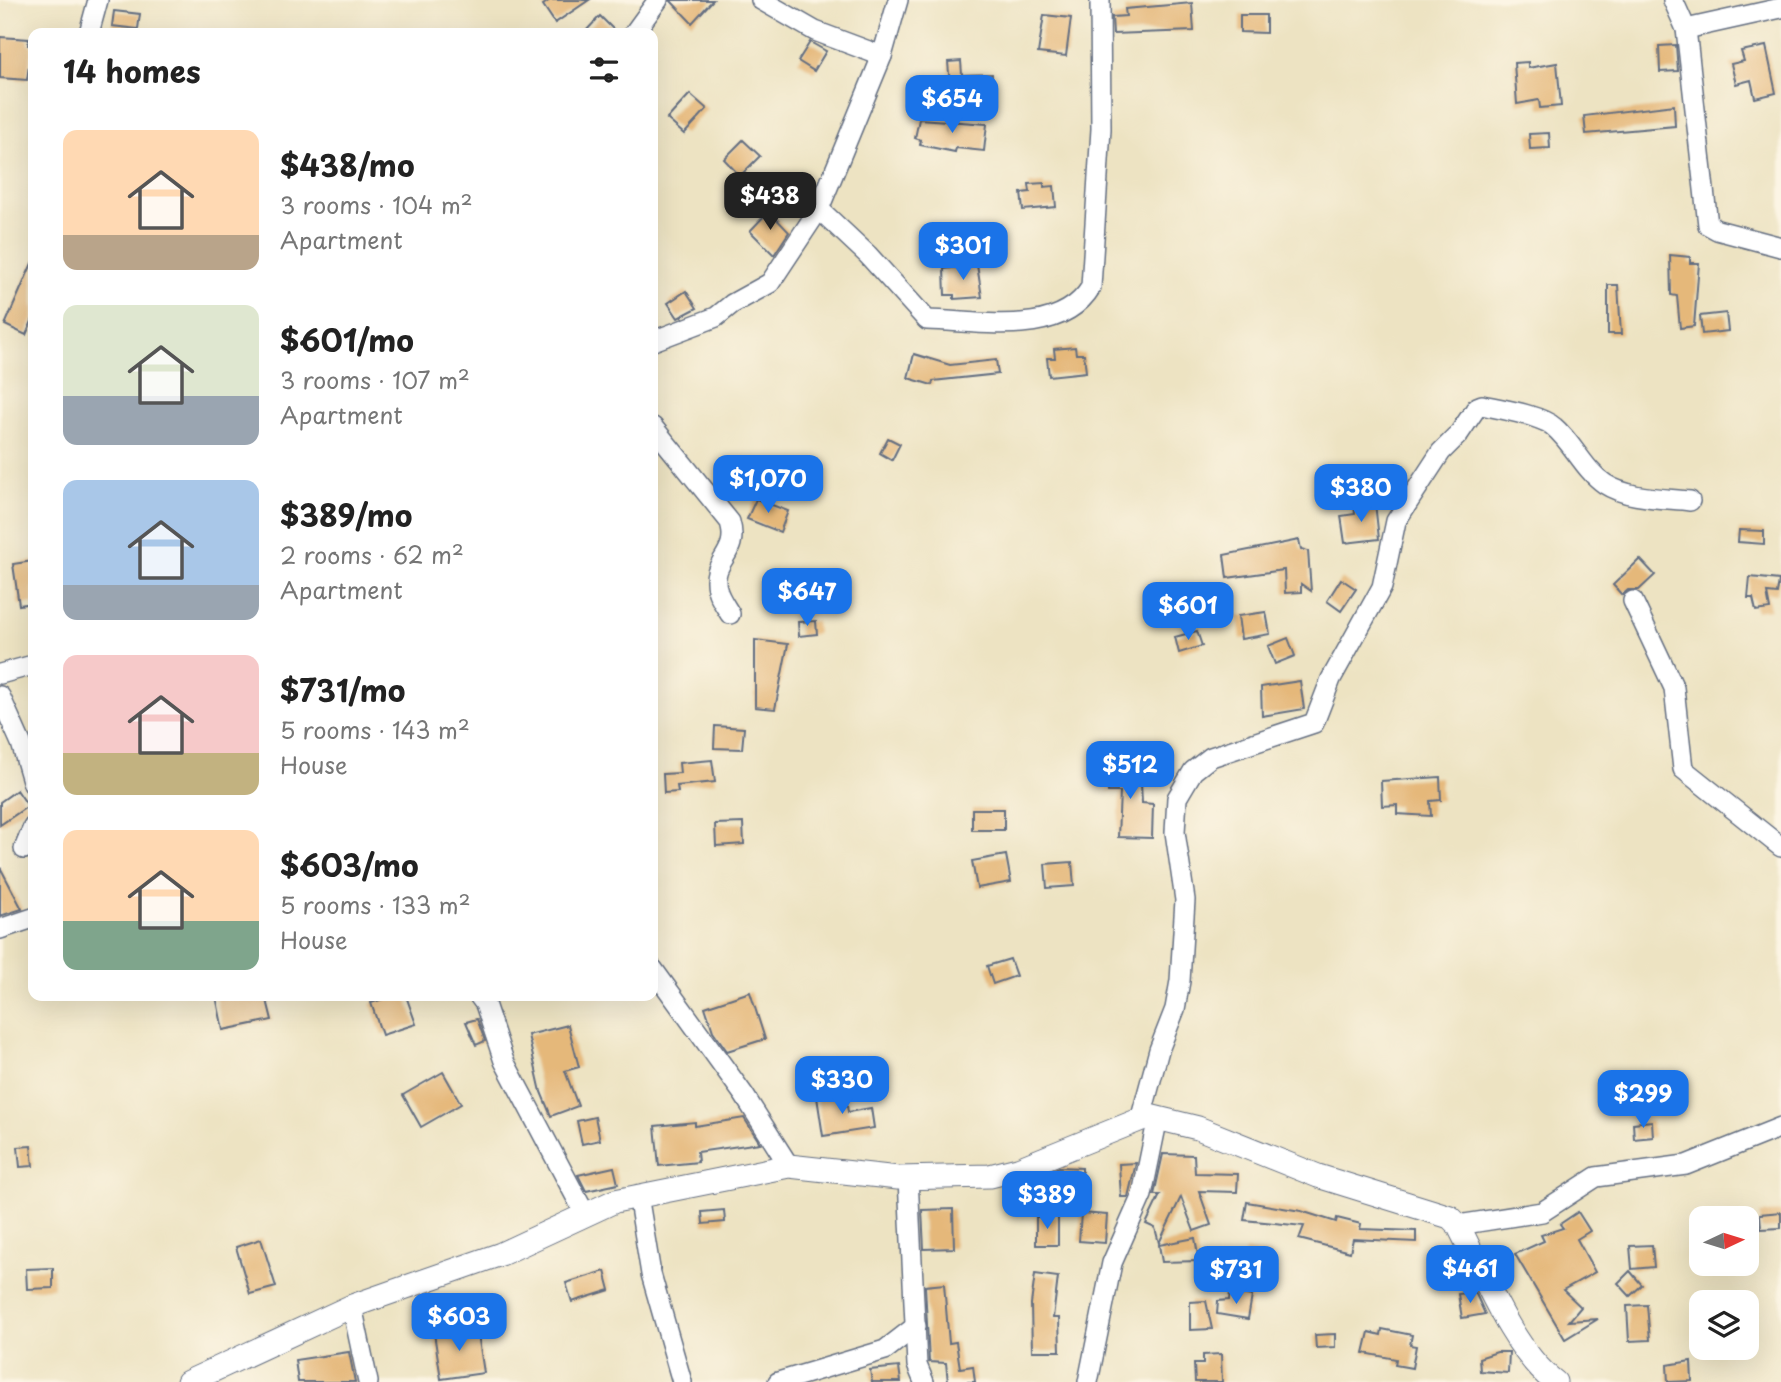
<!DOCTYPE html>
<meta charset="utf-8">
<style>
body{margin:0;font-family:"Playpen Sans",sans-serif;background:#f2f2f2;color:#222;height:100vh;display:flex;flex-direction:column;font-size:26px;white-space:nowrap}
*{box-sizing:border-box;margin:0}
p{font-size:23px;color:#767676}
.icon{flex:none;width:38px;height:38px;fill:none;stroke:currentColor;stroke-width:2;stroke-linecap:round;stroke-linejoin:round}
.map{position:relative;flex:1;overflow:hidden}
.drawer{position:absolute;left:28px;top:28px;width:630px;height:973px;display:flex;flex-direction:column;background:#fff;border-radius:14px;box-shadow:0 7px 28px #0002}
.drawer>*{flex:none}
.needle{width:46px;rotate:86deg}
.controls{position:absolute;left:1689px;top:1206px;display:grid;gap:14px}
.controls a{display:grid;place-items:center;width:70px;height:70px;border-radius:14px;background:#fff;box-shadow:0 7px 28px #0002;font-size:35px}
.price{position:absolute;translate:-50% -60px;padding:0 16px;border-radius:14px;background:#1a73e8;color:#fff;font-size:23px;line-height:46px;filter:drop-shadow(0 2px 4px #0008)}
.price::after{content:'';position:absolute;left:50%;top:42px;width:21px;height:16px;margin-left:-10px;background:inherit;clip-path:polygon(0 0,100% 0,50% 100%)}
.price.current{background:#222;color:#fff}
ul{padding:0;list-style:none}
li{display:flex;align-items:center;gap:21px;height:175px;padding:0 35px}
li span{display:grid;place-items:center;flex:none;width:196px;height:140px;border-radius:14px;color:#555}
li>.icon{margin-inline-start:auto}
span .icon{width:84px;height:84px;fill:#fffc;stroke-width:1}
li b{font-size:30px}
h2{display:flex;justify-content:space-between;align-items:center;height:84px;padding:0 35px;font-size:30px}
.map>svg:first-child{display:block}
.building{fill:#e5b87a}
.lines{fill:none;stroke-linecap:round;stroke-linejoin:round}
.minor-casing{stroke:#646e81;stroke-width:22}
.tertiary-casing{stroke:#646e81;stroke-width:25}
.minor{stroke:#fff;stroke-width:19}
.tertiary{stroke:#fff;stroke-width:23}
</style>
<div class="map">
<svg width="1781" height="1382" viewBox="0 0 1781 1382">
<rect width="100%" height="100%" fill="#fcf5e5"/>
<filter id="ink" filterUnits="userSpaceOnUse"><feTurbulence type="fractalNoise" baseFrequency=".0143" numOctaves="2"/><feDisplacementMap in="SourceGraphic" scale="14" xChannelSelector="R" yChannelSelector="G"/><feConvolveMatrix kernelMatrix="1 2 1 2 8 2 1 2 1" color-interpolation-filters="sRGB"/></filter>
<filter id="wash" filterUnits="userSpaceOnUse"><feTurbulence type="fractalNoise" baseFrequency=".00686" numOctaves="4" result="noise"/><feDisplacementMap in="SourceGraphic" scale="28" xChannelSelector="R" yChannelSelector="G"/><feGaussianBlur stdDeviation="1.57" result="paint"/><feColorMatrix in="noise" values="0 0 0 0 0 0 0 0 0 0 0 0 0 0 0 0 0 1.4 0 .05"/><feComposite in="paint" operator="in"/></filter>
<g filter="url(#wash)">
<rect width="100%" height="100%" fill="#ede3c2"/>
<g id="blocks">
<g class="building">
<polygon points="550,0 589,0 555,23 543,5"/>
<polygon points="670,0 713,0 692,23"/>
<polygon points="1192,3 1194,31 1113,34 1112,17 1126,16 1125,9"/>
<polygon points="114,11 140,14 138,29 112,26"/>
<polygon points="1044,15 1071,18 1066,56 1038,53"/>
<polygon points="1240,15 1266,15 1266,33 1240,32"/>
<polygon points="600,16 617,33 584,33"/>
<polygon points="0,37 29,39 28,45 32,45 27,80 0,78"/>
<polygon points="810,42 826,51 814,71 798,61"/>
<polygon points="1676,45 1678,71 1660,72 1659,46"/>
<polygon points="1766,46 1776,93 1755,98 1751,80 1736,84 1731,64 1744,61 1741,51"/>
<polygon points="961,61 962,75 992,74 993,96 969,97 969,92 951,96 948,62"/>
<polygon points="1528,62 1528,68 1557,63 1561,106 1540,108 1539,100 1517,104 1514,63"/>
<polygon points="690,94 707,109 684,134 667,119"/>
<polygon points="1674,105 1675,126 1586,134 1584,116"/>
<polygon points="919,119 987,124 984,151 956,148 955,152 920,145 921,140 915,138"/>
<polygon points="1549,133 1550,148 1530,149 1529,134"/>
<polygon points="743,140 760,156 740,176 724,159"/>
<polygon points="792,181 802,201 782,211 772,190"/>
<polygon points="1044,183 1044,187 1054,186 1056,207 1023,210 1021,193 1030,192 1029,184"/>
<polygon points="769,211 789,232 774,255 750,231"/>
<polygon points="1670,255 1690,257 1690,263 1699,263 1694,326 1680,328 1677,296 1671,295"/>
<polygon points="33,261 33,319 26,335 5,325"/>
<polygon points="977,265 982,297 954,299 954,295 945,295 944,269"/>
<polygon points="1608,285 1618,285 1621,334 1608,334"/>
<polygon points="686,291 697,308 678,318 668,303"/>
<polygon points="1726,313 1728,331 1702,334 1700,316"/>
<polygon points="1075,347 1076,354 1084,354 1086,372 1049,376 1047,358 1055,358 1054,349"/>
<polygon points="914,354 950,365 996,360 998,374 933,381 932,385 908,378"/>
<polygon points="888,438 900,444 892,460 880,453"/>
<polygon points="756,499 788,511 780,532 747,519"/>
<polygon points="1375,503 1379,539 1345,543 1341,516 1355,514 1354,505"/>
<polygon points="1739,530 1764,531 1764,544 1738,542"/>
<polygon points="1299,540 1301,549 1308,551 1311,591 1301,584 1301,592 1285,593 1284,570 1227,578 1224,555"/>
<polygon points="1640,559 1655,575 1639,590 1628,590 1622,595 1613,585"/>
<polygon points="33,561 33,603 19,605 13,564"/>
<polygon points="1750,577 1779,580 1777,594 1767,593 1770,609 1756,611 1753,598 1748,598"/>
<polygon points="1341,579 1356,589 1341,611 1327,601"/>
<polygon points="1266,612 1270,634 1241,639 1238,616"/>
<polygon points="816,621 817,634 799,636 798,622"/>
<polygon points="1197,631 1202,646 1179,653 1175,637"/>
<polygon points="1288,638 1295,656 1275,664 1268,646"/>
<polygon points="755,640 788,644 775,709 755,707"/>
<polygon points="1300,681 1304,709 1262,716 1261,687"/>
<polygon points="715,726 744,728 742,749 714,748"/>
<polygon points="712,760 715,782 677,786 678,792 664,793 663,774 680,773 679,763"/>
<polygon points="1140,763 1142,803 1153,804 1152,838 1118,837 1120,792 1108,792 1106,765"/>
<polygon points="1440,777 1441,800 1430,801 1431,816 1397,814 1397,805 1382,806 1381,781"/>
<polygon points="17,790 28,806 0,825 0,802"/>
<rect x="972" y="809" width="32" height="21"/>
<polygon points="743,823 744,844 716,846 715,824"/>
<polygon points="1006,855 1011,882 977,888 972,861"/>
<polygon points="1072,862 1074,886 1047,888 1045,864"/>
<polygon points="0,867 22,909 0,916"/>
<polygon points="1010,959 1016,976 993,984 987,966"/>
<polygon points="750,992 765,1039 727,1051 713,1031 705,1007"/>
<polygon points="216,996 266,996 272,1020 223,1030"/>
<polygon points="392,996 406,996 416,1024 382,1035 371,1003"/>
<polygon points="477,1019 485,1041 476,1045 466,1022"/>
<polygon points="568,1025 579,1067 565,1071 578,1106 551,1116 541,1092 528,1035"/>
<polygon points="443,1072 461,1104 421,1127 403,1095"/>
<polygon points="845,1093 848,1112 871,1108 874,1128 823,1136 817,1097"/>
<polygon points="595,1117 600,1140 582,1144 577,1121"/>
<polygon points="744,1118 760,1143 697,1152 698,1162 659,1166 655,1126 695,1122 695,1126"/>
<polygon points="1652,1121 1653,1137 1634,1139 1633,1123"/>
<polygon points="31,1146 33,1166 20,1167 18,1147"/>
<polygon points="1163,1154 1194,1155 1195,1173 1238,1174 1237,1192 1199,1191 1211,1225 1194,1231 1181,1197 1159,1243 1155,1228 1146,1224 1160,1195 1154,1195"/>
<polygon points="1136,1163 1128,1197 1121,1197 1119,1164"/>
<polygon points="614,1167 618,1184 586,1191 578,1175"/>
<polygon points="1059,1167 1082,1168 1082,1188 1048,1188 1048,1172"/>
<polygon points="1247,1202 1301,1211 1336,1222 1337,1218 1361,1224 1360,1229 1416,1231 1416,1242 1353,1239 1350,1252 1299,1239 1304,1226 1244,1220"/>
<polygon points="953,1209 954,1248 924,1249 922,1210"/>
<polygon points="724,1210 725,1222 703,1224 702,1212"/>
<polygon points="1578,1212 1590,1231 1577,1239 1595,1272 1563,1290 1581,1307 1569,1321 1598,1319 1565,1339 1515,1254 1544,1241 1541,1235 1563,1228 1560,1224"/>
<polygon points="1781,1212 1781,1228 1761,1229 1760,1214"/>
<polygon points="1081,1213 1107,1215 1105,1243 1079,1241"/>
<rect x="1036" y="1217" width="22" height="28"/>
<polygon points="1195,1238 1199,1261 1162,1262 1159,1245"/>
<polygon points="261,1239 276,1287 250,1294 236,1247"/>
<polygon points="1652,1245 1654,1267 1632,1269 1630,1246"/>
<polygon points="1245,1250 1272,1255 1267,1291 1253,1290 1254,1269 1242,1268"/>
<polygon points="53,1268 53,1288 27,1289 26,1269"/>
<polygon points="605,1271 610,1290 572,1302 566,1283"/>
<polygon points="1630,1271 1642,1285 1630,1296 1618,1283"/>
<polygon points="1035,1274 1058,1277 1053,1318 1059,1318 1060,1351 1032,1351 1031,1304"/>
<polygon points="944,1284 949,1343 956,1342 960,1368 973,1366 975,1382 948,1382 946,1363 929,1362 925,1286"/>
<polygon points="1230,1292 1252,1296 1248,1319 1217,1314 1218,1301 1229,1300"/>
<polygon points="1475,1292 1485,1314 1462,1318 1458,1294"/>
<polygon points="1206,1301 1212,1329 1190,1330 1190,1302"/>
<polygon points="1647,1305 1650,1340 1629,1341 1627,1306"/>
<polygon points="477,1327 484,1373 441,1379 434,1333"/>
<polygon points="1382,1329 1412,1335 1410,1345 1416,1346 1412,1368 1395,1365 1396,1359 1364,1353 1369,1332 1381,1335"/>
<polygon points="1335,1334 1335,1347 1316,1348 1315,1335"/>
<polygon points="349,1352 355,1382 298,1382 295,1360"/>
<polygon points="1497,1352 1509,1352 1508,1373 1480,1371 1479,1358"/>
<polygon points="1221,1354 1222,1382 1195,1382 1194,1364 1203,1364 1203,1355"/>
<polygon points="1691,1361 1692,1381 1668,1382 1667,1365"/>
<polygon points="899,1367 901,1382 872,1382 870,1370"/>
</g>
</g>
</g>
<g filter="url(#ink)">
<use href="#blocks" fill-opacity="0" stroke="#646e81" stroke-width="2"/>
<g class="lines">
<g class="minor-casing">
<g id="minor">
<polyline points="761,0 815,31 882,56"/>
<polyline points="1673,0 1686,29 1708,225 1717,230 1781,247"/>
<polyline points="1686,29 1781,8"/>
<polyline points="89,33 98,0"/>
<polyline points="634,33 658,0"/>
<path d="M819 209 868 255 927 320C979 321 1060 339 1091 287L1101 129 1100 0"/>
<polyline points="653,341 716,317 732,304 770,283 819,209 882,56 898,0"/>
<path d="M653 427 730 522C740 556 710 559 717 589 719 598 726 607 730 614"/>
<polyline points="1633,601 1674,688 1683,769 1781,847"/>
<polyline points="0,674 33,665"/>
<polyline points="0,696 21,743 33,784"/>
<polyline points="24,849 33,827"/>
<polyline points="0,929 33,918"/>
<polyline points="653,969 744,1095 789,1166"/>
<polyline points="479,996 485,1004 504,1061 585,1214"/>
<path d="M1141 1117 1159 1050 1175 1009 1180 981 1185 900 1175 832 1177 798 1193 771 1211 757 1314 723 1331 679 1382 587 1396 521 1441 452 1458 435 1477 407 1482 405C1500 409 1541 415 1554 427 1573 443 1584 470 1605 484 1628 499 1664 498 1690 501"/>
<polyline points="908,1178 917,1365 924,1382"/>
<polyline points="638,1195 651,1274 682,1382"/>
<polyline points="1458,1225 1542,1212 1596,1177 1686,1165 1781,1127"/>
<polyline points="352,1306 368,1382"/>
<polyline points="778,1382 885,1350 916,1326"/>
<polyline points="1088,1382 1112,1263 1142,1195 1158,1117"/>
</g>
</g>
<g class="tertiary-casing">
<path id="tertiary" d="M188 1382 352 1306 501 1254 615 1201 789 1166 898 1178 990 1176 1018 1169 1149 1116 1198 1128 1318 1176 1450 1217 1458 1225C1483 1273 1512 1350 1555 1382"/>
</g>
<use href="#minor" class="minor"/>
<use href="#tertiary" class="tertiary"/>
</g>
</g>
</svg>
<div class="controls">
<a><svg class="needle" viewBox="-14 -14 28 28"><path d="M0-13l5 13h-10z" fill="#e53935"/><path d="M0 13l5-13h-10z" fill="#767676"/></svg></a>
<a><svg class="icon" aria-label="layers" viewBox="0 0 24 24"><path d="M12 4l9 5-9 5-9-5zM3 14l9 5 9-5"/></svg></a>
</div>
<b class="price" style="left:952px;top:135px">$654</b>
<b class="price current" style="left:770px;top:232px">$438</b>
<b class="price" style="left:963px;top:282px">$301</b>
<b class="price" style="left:768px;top:515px">$1,070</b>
<b class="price" style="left:1361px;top:524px">$380</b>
<b class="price" style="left:807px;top:628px">$647</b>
<b class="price" style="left:1188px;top:642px">$601</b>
<b class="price" style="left:1130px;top:801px">$512</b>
<b class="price" style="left:842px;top:1116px">$330</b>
<b class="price" style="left:1643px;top:1130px">$299</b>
<b class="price" style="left:1047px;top:1231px">$389</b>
<b class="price" style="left:1470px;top:1305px">$461</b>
<b class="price" style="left:1236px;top:1306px">$731</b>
<b class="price" style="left:459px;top:1353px">$603</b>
<section class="drawer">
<h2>14 homes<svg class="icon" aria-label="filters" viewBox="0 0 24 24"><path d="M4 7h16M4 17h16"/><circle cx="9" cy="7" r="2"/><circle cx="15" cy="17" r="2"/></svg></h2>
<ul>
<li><span style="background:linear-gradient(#ffd9b3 75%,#b9a48a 0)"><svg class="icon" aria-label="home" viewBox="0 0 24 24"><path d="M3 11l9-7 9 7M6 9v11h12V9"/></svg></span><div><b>$438/mo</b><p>3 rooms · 104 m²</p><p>Apartment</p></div></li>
<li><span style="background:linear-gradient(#dfe7d0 65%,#9aa5b1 0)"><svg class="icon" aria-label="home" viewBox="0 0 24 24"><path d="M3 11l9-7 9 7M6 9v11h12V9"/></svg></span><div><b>$601/mo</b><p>3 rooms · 107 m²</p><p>Apartment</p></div></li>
<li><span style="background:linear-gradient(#a9c7e8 75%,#9aa5b1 0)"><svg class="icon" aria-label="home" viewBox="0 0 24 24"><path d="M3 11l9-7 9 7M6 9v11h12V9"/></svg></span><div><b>$389/mo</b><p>2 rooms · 62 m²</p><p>Apartment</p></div></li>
<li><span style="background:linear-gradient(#f6c9c9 70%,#c2b280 0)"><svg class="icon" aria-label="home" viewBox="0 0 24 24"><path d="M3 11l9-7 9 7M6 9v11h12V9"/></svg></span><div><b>$731/mo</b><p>5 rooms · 143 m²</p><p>House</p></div></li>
<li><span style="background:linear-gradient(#ffd9b3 65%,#7fa58c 0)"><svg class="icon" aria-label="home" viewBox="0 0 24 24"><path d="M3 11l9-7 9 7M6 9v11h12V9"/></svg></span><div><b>$603/mo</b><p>5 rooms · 133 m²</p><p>House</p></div></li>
</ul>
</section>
</div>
